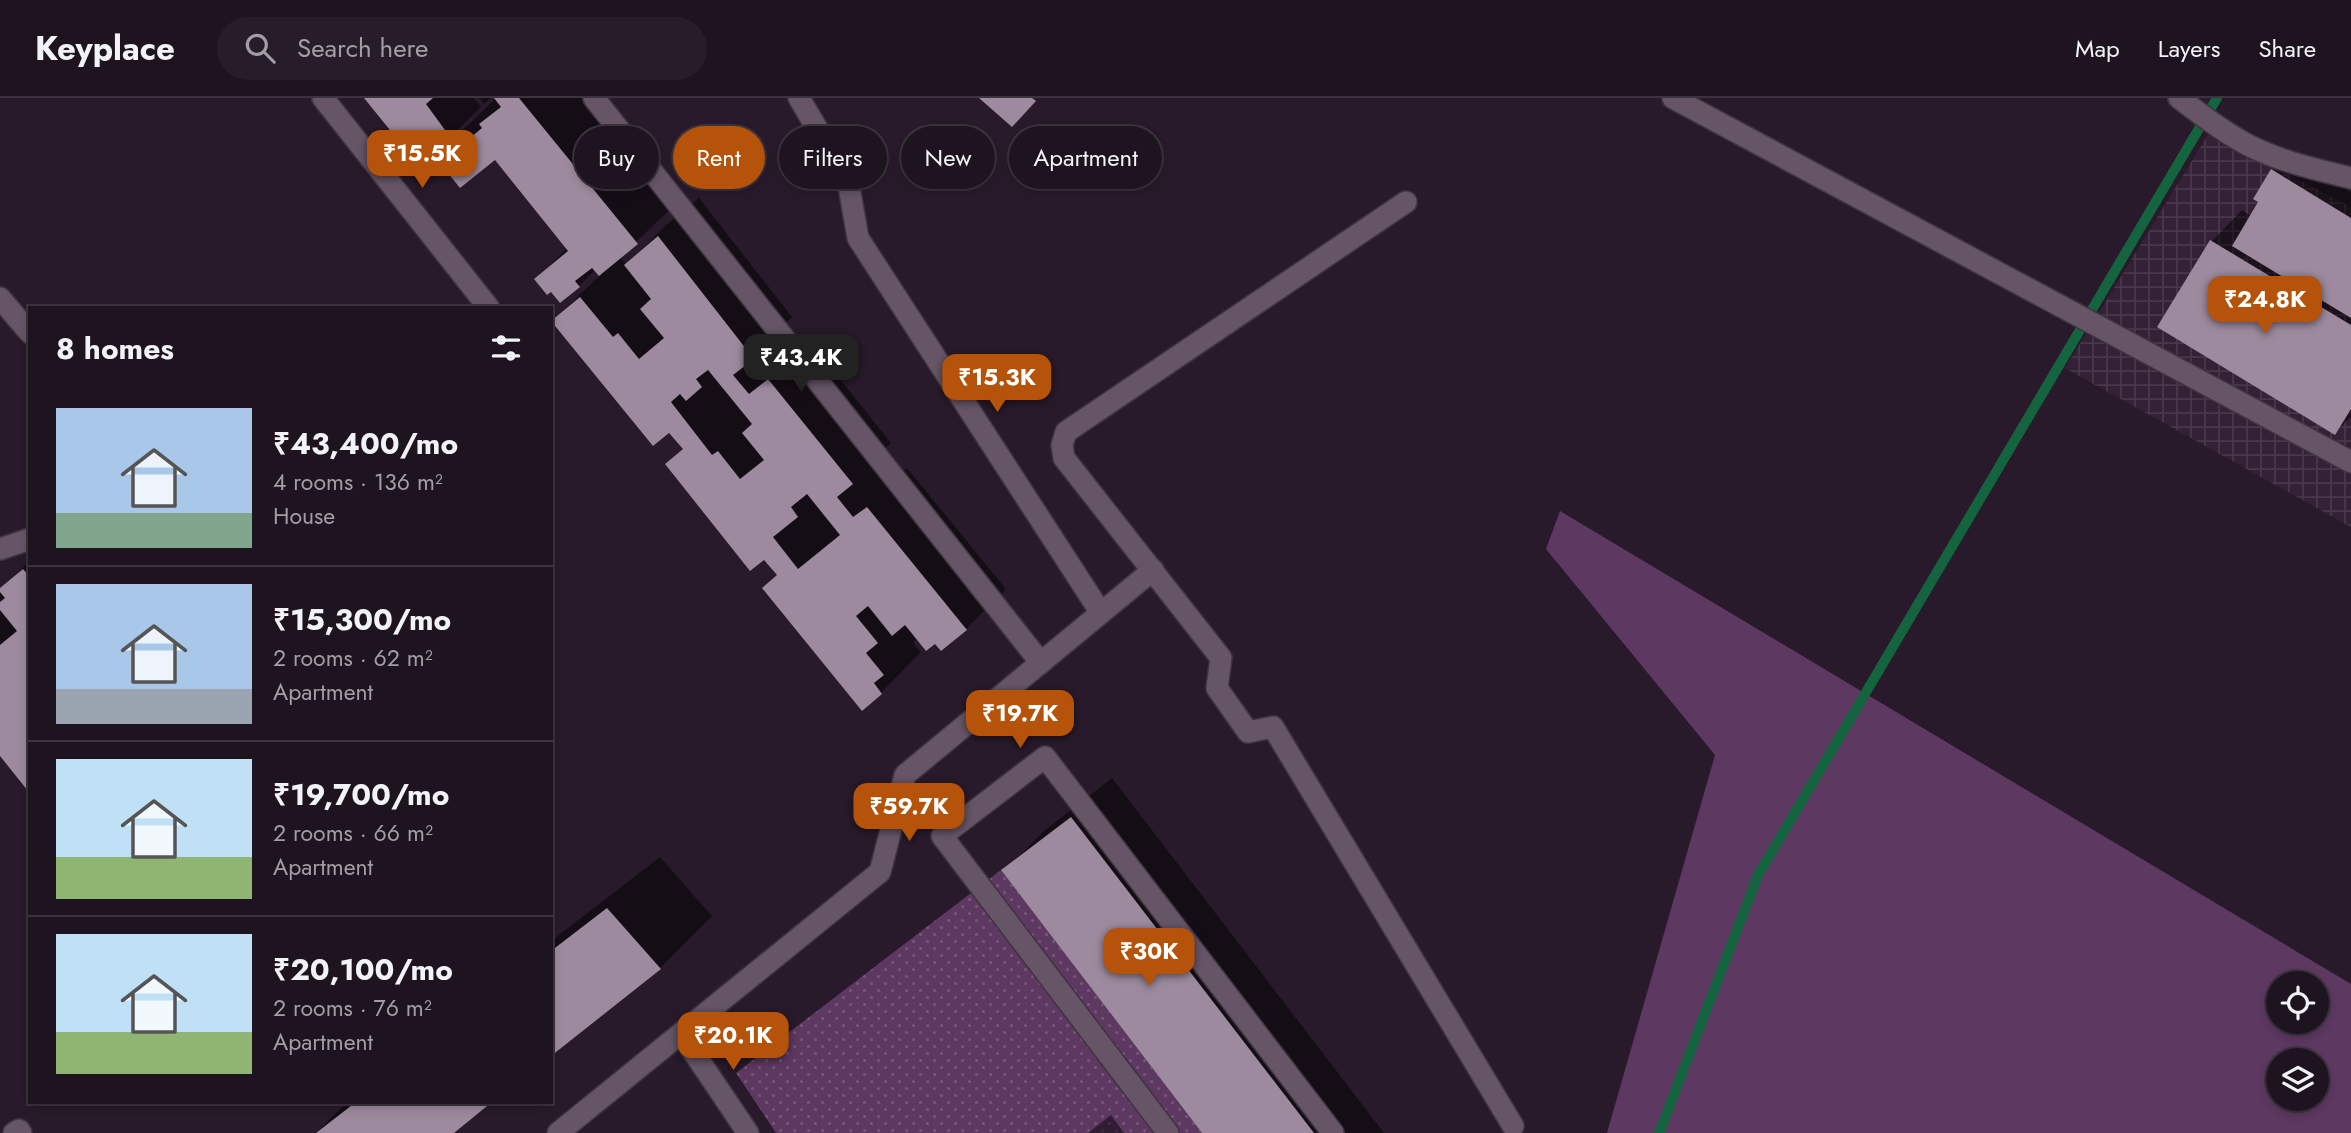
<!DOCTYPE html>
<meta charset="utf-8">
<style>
body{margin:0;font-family:Jost,sans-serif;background:#261d29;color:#f1f3f6;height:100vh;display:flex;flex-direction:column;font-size:26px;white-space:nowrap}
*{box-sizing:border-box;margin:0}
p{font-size:23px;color:#a19ea5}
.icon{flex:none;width:38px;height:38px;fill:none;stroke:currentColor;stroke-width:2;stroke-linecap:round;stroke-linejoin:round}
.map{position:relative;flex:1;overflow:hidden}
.sheet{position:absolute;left:28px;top:208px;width:525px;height:798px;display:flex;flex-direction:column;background:#1e1420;border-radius:0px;box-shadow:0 4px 10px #0003,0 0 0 2px #3c333e}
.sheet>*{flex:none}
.banner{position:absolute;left:574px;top:28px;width:665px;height:63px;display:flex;gap:14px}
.controls{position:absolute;left:2266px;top:873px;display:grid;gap:14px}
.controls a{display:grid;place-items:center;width:63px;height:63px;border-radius:50%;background:#1e1420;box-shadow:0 4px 10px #0003,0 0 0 2px #3c333e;font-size:35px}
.price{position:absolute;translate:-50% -60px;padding:0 16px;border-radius:14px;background:#b45309;color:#fff;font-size:23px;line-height:46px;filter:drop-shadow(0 2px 4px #0008)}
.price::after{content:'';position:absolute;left:50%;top:42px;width:21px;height:16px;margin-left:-10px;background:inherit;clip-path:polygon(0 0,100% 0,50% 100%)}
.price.selected{background:#222;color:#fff}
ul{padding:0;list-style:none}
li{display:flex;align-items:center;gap:21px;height:175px;padding:0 28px}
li+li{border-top:2px solid #3c333e}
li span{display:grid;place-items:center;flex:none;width:196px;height:140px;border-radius:0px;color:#555}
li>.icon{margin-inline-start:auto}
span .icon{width:84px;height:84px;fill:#fffc;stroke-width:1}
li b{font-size:30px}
h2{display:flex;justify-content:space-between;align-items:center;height:84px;padding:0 28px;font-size:30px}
.chip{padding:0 24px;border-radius:32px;background:#1e1420;box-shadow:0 4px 10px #0003,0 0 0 2px #3c333e;font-size:24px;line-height:63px}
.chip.selected{background:#b45309;color:#fff}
header{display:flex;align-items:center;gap:42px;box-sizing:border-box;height:98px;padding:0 35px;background:#1e1420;border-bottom:2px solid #3c333e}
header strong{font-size:33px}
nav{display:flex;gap:38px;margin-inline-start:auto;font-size:24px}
.search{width:490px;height:63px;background:#261d29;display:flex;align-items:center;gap:18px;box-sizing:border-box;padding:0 24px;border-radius:38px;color:#a19ea5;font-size:26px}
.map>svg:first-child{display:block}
.industrial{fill:url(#industrial-grid)}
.grass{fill:#5d3861;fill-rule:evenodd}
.park{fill:url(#park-dots)}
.shadow{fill:#0007}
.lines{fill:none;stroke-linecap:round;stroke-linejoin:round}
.stream{stroke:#14653f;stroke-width:10}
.building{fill:#9d8a9e;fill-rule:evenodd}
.minor-casing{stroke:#3f3440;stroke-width:24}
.minor{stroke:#665567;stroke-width:21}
</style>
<header>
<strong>Keyplace</strong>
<div class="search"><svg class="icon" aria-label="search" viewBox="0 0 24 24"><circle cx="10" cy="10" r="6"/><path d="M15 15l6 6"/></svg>Search here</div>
<nav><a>Map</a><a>Layers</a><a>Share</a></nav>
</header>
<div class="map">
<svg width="2351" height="1035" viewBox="0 0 2351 1035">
<defs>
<pattern id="industrial-grid" width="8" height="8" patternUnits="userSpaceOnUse" patternTransform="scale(1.75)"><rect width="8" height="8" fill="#342136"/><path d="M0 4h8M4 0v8" fill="none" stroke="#48374a"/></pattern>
<pattern id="park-dots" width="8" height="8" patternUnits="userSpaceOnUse" patternTransform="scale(1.75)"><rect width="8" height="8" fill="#5d3861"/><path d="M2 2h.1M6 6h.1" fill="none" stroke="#755578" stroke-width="1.8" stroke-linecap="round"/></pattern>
</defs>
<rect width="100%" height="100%" fill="#281a2a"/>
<polygon class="industrial" points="2209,35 2351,109 2351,429 2065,270"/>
<path class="grass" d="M1560 413 2351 886V1035H1607L1715 657 1546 451ZM2278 886H2317V924H2278ZM2278 962H2317V1001H2278Z"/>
<polygon class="park" points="1001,772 1202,1035 776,1035 736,975"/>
<g class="shadow">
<polygon points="367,0 474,0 481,9 441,48 419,66"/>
<polygon points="479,0 491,0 484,6"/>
<polygon points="496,0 592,0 677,105 620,159 627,167 666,127 699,100 792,219 774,238 790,257 809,242 891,345 877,359 894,381 907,370 1006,491 966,531 935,544 918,540 913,545 921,554 881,595 778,476 667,367 684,350 553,223 600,177 595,172 579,188 552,192 536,181 568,149 495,60 454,63 444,50"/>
<polygon points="2289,56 2351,94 2351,319 2335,334 2160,228 2212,143 2242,112 2252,119 2273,72"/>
<polygon points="30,462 30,689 28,690 0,655 0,494"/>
<polygon points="1112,680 1384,1035 1205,1035 1004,773 1044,733"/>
<polygon points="660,759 712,818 660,870 551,956 551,843"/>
<polygon points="347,1004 489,1004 451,1035 316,1035"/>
<polygon points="1111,1017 1124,1035 1088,1035"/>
</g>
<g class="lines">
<polyline class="stream" points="1659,1035 1758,777 2217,0"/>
</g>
<g class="building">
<polygon points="364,0 433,0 426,6 445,32 435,42 442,50 419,68"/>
<polygon points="494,0 519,0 638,146 599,178 592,170 575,183 580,189 560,205 551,194 547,197 534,181 568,153 495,62 460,90 444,70 453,63 442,50 458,37 464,45 482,30 479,26 501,9"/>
<polygon points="979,0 1032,0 1036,3 1012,29"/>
<polygon points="2271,71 2351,120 2351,220 2232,148 2258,104 2253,101"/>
<path d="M658 138 754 261 733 277 749 296 768 281 853 386 837 399 853 419 867 409 967 532 941 553 935 546 926 553 905 527 892 538 868 508 856 518 878 545 866 555 884 577 874 585 882 596 862 613 762 490 777 477 764 462 750 473 665 366 683 351 669 335 653 348 551 223 580 199 613 239 618 235 639 261 664 240 640 211 651 201 624 167ZM708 272 752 326 742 335 764 362 740 381 718 353 712 357 671 304 680 296 686 303 702 289 696 281ZM807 396 840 437 798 471 773 439 798 419 791 409Z"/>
<polygon points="2210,142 2351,227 2351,311 2335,337 2157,229"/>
<polygon points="23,471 30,479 28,693 0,658 0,547 17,533 0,512 0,504 5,500 0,494 0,490"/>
<polygon points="1071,719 1234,931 1314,1035 1202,1035 1001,772"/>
<polygon points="607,810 661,871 551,958 551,853"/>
<polygon points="356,1004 492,1004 454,1035 316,1035"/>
</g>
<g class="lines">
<g class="minor-casing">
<g id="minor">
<polyline points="323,0 489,210"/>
<polyline points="594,0 1041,565"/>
<polyline points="799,0 848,83 858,140 1101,515"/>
<polyline points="1673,0 2351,364"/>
<path d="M2179 0C2203 18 2226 36 2252 49 2283 64 2318 72 2351 80"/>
<polyline points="1406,104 1066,334 1062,347 1064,360 1221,560 1217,590 1248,634 1273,629 1513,1028"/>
<polyline points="0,200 30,235"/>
<polyline points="0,451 30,441"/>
<polyline points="682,937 748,1035"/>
<polyline points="14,1035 19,1032 21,1035"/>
<polyline points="558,1035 880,774 905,677 1153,472"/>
<polyline points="1168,1035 942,738 1045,659 1333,1035"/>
</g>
</g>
<use href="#minor" class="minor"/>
</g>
</svg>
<div class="controls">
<a><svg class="icon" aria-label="locate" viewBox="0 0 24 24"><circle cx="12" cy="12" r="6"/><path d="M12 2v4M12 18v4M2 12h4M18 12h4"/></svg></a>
<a><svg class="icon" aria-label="layers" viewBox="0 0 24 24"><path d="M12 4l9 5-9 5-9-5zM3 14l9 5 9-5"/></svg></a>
</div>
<b class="price" style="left:422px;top:92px">₹15.5K</b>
<b class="price" style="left:2265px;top:238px">₹24.8K</b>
<b class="price selected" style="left:801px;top:296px">₹43.4K</b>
<b class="price" style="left:997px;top:316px">₹15.3K</b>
<b class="price" style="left:1020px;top:652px">₹19.7K</b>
<b class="price" style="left:909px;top:745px">₹59.7K</b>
<b class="price" style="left:1149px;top:890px">₹30K</b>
<b class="price" style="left:733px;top:974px">₹20.1K</b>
<div class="banner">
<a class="chip">Buy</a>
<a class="chip selected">Rent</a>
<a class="chip">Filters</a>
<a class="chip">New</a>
<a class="chip">Apartment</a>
</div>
<section class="sheet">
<h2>8 homes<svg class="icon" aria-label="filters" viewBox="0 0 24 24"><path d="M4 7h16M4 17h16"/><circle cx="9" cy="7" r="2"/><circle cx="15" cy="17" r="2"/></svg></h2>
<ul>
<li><span style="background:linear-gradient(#a9c7e8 75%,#7fa58c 0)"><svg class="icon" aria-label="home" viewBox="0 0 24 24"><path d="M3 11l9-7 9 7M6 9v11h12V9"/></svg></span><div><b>₹43,400/mo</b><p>4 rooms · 136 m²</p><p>House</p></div></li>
<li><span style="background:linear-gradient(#a9c7e8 75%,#9aa5b1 0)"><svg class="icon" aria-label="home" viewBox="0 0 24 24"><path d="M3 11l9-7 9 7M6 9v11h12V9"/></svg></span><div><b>₹15,300/mo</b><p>2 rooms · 62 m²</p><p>Apartment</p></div></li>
<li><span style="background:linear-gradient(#bfe0f5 70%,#8fb573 0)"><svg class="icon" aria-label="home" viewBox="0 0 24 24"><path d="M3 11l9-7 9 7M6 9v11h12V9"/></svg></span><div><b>₹19,700/mo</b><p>2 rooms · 66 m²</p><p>Apartment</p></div></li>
<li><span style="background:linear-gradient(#bfe0f5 70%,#8fb573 0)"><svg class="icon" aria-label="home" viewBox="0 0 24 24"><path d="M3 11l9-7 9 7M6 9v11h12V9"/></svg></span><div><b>₹20,100/mo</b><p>2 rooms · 76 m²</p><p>Apartment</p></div></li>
</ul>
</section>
</div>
